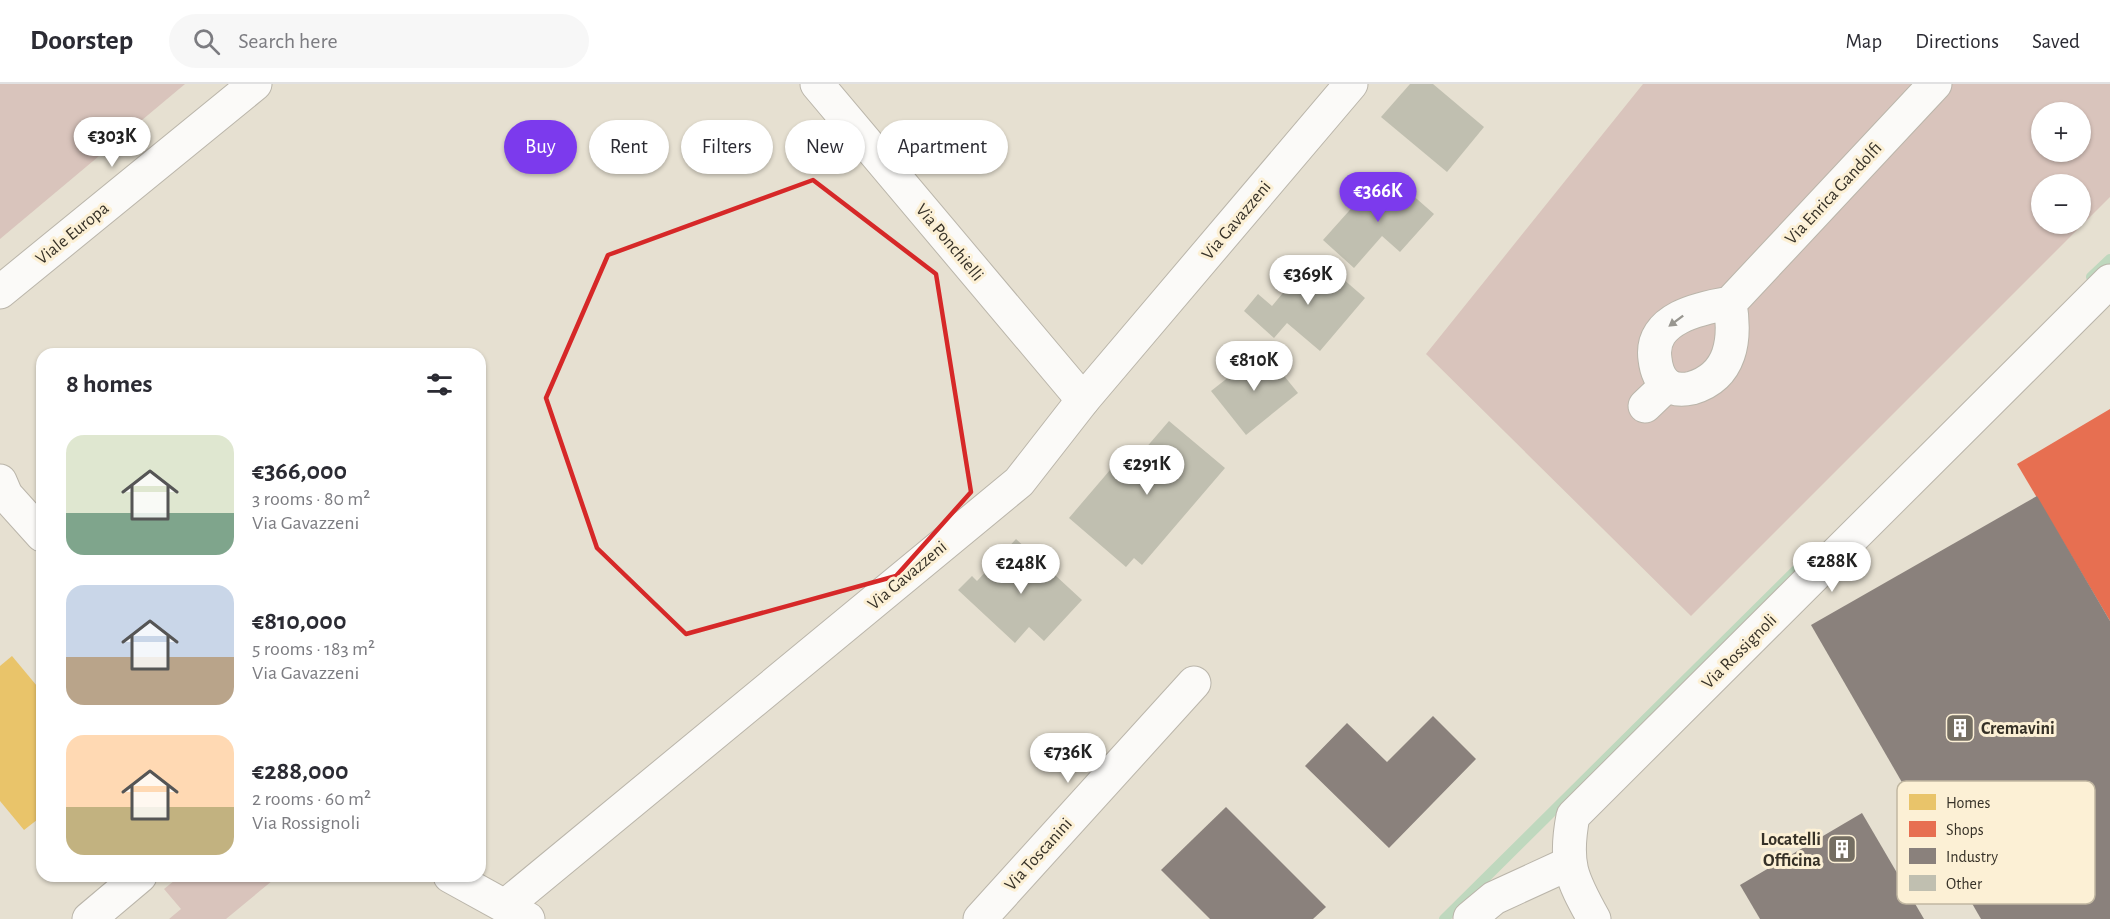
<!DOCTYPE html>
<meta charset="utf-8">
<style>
body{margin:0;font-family:"Alegreya Sans",sans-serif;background:#f7f7f7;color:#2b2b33;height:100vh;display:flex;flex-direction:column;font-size:22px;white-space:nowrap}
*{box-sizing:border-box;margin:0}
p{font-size:20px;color:#7c7c81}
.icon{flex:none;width:33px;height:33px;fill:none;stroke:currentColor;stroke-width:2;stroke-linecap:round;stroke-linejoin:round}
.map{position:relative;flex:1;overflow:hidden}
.drawer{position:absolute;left:36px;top:264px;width:450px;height:534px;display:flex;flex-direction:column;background:#fff;border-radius:18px;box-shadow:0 2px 4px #0004}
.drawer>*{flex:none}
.top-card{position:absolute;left:504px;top:36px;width:570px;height:54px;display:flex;gap:12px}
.tools{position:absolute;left:2031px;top:18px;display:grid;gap:12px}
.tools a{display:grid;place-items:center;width:60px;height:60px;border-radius:50%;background:#fff;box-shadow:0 2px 4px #0004;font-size:30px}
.price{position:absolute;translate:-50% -51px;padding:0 14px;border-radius:21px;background:#fff;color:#222;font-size:20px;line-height:39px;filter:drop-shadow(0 2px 3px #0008)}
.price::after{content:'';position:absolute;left:50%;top:36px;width:18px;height:14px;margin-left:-9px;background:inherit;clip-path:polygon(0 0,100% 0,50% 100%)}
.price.active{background:#7c3aed;color:#fff}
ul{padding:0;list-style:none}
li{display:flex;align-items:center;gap:18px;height:150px;padding:0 30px}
li span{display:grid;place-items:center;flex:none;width:168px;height:120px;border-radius:18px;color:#555}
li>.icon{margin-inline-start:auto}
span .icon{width:72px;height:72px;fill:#fffc;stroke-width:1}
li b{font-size:26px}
h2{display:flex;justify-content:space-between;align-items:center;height:72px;padding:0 30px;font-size:26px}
.tag{padding:0 21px;border-radius:27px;background:#fff;box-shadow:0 2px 4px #0004;font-size:21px;line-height:54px}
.tag.active{background:#7c3aed;color:#fff}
header{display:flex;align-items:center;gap:36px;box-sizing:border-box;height:84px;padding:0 30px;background:#fff;border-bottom:2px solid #e1e1e2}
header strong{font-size:28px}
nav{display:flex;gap:33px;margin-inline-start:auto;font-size:21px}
.search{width:420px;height:54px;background:#f7f7f7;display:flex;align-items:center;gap:15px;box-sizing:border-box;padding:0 21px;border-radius:33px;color:#7c7c81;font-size:22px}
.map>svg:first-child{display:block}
.green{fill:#d9c4bc;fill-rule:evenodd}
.homes{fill:#e9c46a}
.shops{fill:#e76f51}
.industry{fill:#8a817c}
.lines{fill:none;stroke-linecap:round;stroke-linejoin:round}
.stream{stroke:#bfd8be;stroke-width:10}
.building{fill:#c0bfb0}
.minor-casing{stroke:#bab5aa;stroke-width:35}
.minor{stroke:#fbfaf8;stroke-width:33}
.oneway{fill:#989690}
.marked{fill:none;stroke:#d62828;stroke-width:4.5;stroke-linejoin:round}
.labels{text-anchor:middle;stroke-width:6;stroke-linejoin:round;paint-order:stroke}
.street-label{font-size:18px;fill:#363127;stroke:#fcf0d5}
.poi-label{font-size:18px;font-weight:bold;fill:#363127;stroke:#fcf0d5;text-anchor:start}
.key{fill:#fcf0d5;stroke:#c1b7a1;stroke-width:1.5}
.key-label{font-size:16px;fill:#363127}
</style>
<header>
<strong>Doorstep</strong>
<div class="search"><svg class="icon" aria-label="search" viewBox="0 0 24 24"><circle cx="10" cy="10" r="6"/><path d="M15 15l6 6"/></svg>Search here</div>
<nav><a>Map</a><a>Directions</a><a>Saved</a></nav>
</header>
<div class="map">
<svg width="2110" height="835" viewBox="0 0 2110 835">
<rect width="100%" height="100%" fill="#e6e0d1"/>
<g class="green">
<polygon points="0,0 185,0 0,155"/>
<path d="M1643 0H2110V113L1691 532 1426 270ZM2042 28H2080V68H2042ZM2042 100H2080V140H2042Z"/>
<polygon points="180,792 278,792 226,835 169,835 181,825 164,805"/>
</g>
<polygon class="homes" points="12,572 42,608 42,732 24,746 0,717 0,582"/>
<polygon class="shops" points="2110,325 2110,537 2017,380"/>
<g class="industry">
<polygon points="2037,412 2110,537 2110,835 1981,835 1811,541"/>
<polygon points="1433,632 1476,675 1389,764 1305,682 1347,639 1387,678"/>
<polygon points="1226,723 1326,823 1313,835 1210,835 1161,786"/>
<polygon points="1862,729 1924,835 1760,835 1740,801"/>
</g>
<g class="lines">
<g class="stream">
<polyline points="2091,193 2110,175"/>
<polyline points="1444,835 1803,479"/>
</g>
</g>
<g class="building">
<polygon points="1410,0 1433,0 1484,43 1447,88 1381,33"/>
<polygon points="1374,99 1389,113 1401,101 1434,130 1400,168 1382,152 1354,184 1323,156"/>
<polygon points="1304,174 1329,195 1335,188 1365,214 1320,267 1287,239 1274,254 1244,227 1258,210 1272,222 1292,198 1287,194"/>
<polygon points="1263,266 1298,309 1246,351 1211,307"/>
<polygon points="1169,337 1225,384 1142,481 1134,474 1126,483 1069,434 1116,379 1126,387"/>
<polygon points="1016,455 1082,516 1044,557 1029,543 1015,559 958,506 972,492 977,497"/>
</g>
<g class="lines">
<g class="minor-casing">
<g id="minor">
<polyline points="817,0 1083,316"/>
<polyline points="0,208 255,0"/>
<path d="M1730 219C1736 255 1732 292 1692 304 1683 306 1673 306 1666 300 1659 294 1656 284 1655 275 1649 234 1701 224 1730 219L1935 0"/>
<polyline points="1645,322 1667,301"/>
<polyline points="0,397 6,411 42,451"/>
<polyline points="450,792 528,835"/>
<polyline points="505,822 1019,398 1083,316 1351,0"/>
<polyline points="1470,834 1494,814 1568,780"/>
<polyline points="89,835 140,792"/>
<polyline points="980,835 1194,599"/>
<path d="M1594 835C1571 794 1564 779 1573 732L2110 197"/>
</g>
</g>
<use href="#minor" class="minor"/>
</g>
<defs><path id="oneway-solid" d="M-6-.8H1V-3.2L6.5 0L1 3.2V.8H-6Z" transform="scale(1.5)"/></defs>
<use class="oneway" href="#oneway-solid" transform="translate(1676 237) rotate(143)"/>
<path class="marked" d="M813 96 936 190 971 408 896 492 686 550 597 464 546 314 608 171Z"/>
<defs>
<g id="building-square" transform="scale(1.5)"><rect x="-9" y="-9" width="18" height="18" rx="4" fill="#746e62" stroke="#fcf0d5"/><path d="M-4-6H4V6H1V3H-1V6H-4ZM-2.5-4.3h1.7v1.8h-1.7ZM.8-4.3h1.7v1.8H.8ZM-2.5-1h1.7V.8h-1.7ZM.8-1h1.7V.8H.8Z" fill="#fff"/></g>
</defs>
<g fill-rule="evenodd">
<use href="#building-square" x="1960" y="644"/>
<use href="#building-square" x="1842" y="765"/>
</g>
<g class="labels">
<g class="street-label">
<text transform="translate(1833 109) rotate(-47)" y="6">Via Enrica Gandolfi</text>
<text transform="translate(1236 136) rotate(-50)" y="6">Via Gavazzeni</text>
<text transform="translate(72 149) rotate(-39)" y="6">Viale Europa</text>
<text transform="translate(950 158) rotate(50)" y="6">Via Ponchielli</text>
<text transform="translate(907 491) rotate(-40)" y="6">Via Gavazzeni</text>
<text transform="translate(1739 567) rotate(-45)" y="6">Via Rossignoli</text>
<text transform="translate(1038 770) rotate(-48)" y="6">Via Toscanini</text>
</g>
<g class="poi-label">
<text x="1981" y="650">Cremavini</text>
<text x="1821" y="761" text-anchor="end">Locatelli<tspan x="1821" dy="21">Officina</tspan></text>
</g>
</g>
<rect x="1897" y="697" width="198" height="123" rx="9" class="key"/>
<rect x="1909" y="710" width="27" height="16" fill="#e9c46a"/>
<rect x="1909" y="737" width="27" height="16" fill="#e76f51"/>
<rect x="1909" y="764" width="27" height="16" fill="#8a817c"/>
<rect x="1909" y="791" width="27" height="16" fill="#c0bfb0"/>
<g class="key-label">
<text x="1946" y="724">Homes</text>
<text x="1946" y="751">Shops</text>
<text x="1946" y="778">Industry</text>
<text x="1946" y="805">Other</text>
</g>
</svg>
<div class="tools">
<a>+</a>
<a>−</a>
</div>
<b class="price" style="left:112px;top:84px">€303K</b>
<b class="price active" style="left:1378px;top:139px">€366K</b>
<b class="price" style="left:1308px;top:222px">€369K</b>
<b class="price" style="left:1254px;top:308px">€810K</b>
<b class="price" style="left:1147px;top:412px">€291K</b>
<b class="price" style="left:1832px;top:509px">€288K</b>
<b class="price" style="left:1021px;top:511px">€248K</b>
<b class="price" style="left:1068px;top:700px">€736K</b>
<div class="top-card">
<a class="tag active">Buy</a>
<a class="tag">Rent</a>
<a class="tag">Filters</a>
<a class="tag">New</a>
<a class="tag">Apartment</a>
</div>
<section class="drawer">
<h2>8 homes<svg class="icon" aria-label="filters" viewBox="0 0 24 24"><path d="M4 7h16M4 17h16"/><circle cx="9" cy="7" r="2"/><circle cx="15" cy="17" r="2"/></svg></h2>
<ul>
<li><span style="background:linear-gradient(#dfe7d0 65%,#7fa58c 0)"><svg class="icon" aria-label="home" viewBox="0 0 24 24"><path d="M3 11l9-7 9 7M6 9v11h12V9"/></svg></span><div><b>€366,000</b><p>3 rooms · 80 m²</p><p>Via Gavazzeni</p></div></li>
<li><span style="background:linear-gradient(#c9d6e8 60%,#b9a48a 0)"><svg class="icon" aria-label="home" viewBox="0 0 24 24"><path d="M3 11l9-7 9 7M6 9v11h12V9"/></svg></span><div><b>€810,000</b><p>5 rooms · 183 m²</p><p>Via Gavazzeni</p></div></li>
<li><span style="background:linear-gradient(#ffd9b3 60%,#c2b280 0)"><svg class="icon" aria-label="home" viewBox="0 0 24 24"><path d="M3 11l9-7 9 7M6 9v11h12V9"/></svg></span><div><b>€288,000</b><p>2 rooms · 60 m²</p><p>Via Rossignoli</p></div></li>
</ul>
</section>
</div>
